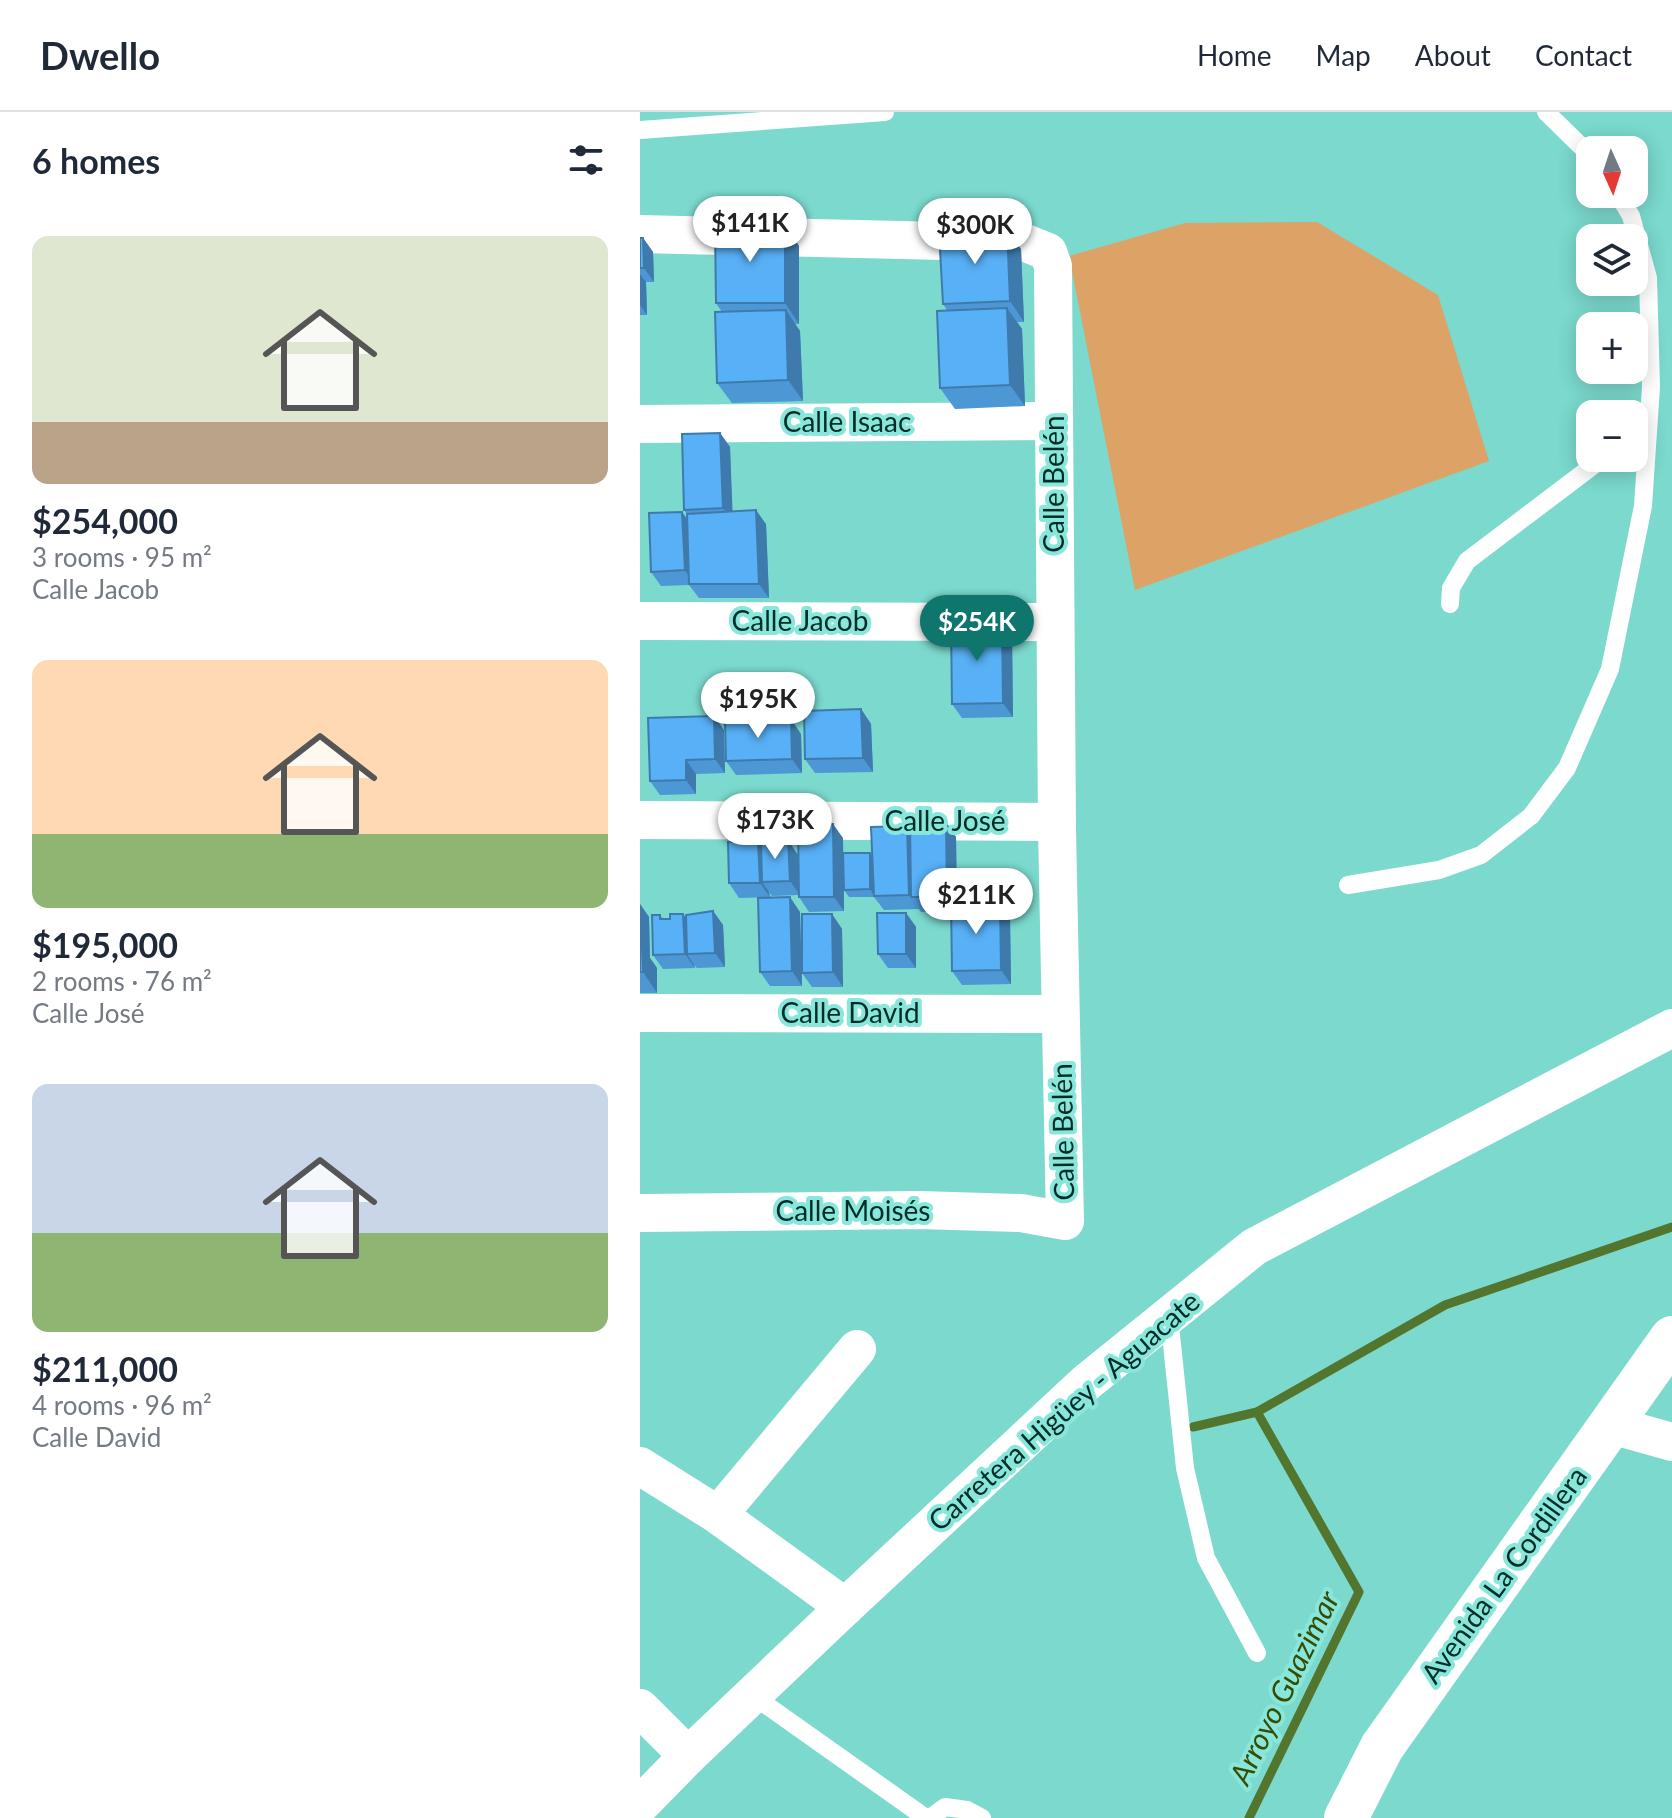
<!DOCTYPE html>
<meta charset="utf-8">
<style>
body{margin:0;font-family:Lato,sans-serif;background:#f2f2f3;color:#1f2937;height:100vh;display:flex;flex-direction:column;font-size:30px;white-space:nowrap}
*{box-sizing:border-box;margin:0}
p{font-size:26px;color:#747a83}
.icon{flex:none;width:44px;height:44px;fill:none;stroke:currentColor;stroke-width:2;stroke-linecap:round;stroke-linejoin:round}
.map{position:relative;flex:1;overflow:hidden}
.drawer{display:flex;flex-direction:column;background:#fff;width:640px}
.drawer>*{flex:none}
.needle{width:52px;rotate:177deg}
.controls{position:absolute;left:936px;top:24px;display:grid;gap:16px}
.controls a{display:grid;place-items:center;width:72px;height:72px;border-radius:16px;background:#fff;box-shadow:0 4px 20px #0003;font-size:40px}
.price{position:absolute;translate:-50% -68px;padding:0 18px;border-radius:28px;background:#fff;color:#222;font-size:26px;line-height:52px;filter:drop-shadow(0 2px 4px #0008)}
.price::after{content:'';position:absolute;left:50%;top:48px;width:24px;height:18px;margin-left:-12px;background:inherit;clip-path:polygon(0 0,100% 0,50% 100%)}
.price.current{background:#0f766e;color:#fff}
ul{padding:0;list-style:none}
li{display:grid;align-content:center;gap:16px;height:424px;padding:0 32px}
li span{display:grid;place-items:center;height:248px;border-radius:16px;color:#555}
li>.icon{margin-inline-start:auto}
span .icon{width:144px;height:144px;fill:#fffc;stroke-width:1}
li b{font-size:34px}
h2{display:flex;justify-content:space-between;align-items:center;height:96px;padding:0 32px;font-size:34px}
header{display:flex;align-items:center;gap:48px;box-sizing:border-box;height:112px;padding:0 40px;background:#fff;border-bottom:2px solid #e0e1e3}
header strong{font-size:38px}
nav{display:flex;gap:44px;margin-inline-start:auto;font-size:28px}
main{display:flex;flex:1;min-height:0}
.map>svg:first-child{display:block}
.green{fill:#dda266}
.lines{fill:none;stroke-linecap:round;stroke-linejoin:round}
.stream{stroke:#53762e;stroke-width:9}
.service{stroke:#fff;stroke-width:18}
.minor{stroke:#fff;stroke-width:38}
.secondary{stroke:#fff;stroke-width:44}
.wall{fill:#4c97d4}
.shaded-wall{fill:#3e7bac}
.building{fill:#58b0f6;stroke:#3e7bac;stroke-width:2}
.labels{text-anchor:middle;stroke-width:8;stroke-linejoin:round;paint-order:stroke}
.street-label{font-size:28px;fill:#012d28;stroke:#88e6da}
.water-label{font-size:30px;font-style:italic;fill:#374c00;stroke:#88e6da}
</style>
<header>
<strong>Dwello</strong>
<nav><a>Home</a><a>Map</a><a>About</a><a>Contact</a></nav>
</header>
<main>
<section class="drawer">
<h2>6 homes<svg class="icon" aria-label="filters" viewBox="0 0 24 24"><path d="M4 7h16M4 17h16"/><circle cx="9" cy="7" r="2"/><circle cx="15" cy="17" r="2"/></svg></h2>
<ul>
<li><span style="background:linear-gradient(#dfe7d0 75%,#b9a48a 0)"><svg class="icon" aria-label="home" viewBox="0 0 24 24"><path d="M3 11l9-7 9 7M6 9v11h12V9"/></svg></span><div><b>$254,000</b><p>3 rooms · 95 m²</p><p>Calle Jacob</p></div></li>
<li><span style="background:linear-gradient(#ffd9b3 70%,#8fb573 0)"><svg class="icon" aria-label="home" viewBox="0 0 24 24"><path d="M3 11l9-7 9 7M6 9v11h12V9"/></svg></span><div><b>$195,000</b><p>2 rooms · 76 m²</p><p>Calle José</p></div></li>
<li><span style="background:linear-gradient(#c9d6e8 60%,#8fb573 0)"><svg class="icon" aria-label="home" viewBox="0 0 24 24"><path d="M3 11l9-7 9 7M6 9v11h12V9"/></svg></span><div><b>$211,000</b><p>4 rooms · 96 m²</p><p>Calle David</p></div></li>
</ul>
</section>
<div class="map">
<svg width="1032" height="1706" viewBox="0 0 1032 1706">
<rect width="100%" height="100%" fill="#7bd9cd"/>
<polygon class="green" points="677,110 798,183 849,349 495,478 429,144 545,111"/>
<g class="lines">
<g class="stream">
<polyline points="553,1315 617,1300 805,1193 1032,1115"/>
<polyline points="609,1706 719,1480 617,1300"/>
</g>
<g class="service">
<polyline points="906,0 950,43"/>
<polyline points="0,18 245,0"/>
<polyline points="810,492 811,476 827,449 963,346"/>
<polyline points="708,773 799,758 841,743 891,704 927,656 970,557 1003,394 1011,275 1008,166 991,104 978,82"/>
<polyline points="529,1204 545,1356 566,1446 617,1541"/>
<polyline points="112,1583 286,1706"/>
<polyline points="290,1706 305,1695 327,1698 342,1706"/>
</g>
<g class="minor">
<polyline points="0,122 386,131 408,140 413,154 417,716 425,1109 381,1101 279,1098 0,1101"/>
<polyline points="0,312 414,309"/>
<polyline points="0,509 415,510"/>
<polyline points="0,708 417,710"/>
<polyline points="0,901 420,902"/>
<polyline points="971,1313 1032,1330"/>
<polyline points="0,1354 78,1403 205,1495"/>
<polyline points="78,1403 217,1237"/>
<polyline points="0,1596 48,1644"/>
<polyline points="0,1693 48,1644 205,1495 447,1270 614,1135 1032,916"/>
</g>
<polyline class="secondary" points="706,1706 742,1635 1032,1226"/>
</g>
<g class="wall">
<polygon points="145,114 159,134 159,212 155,212 160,219 163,289 92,291 77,271 82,200 76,191"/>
<polygon points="0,126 3,126 13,140 14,170 6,170 7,203 0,203"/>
<polygon points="381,137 384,210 377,210 382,217 385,294 315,297 300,276 307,198 303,192"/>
<polygon points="80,321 90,335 92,400 126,412 129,486 59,486 49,473 21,474 11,460 42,400 47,407 47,402 44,398"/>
<polygon points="372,524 373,605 322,606 312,592"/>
<polygon points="221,597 231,612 233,660 175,661 165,647"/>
<polygon points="84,618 85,661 56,662 56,682 20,683 10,669"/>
<polygon points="161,622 162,661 96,663 86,649"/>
<polygon points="306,710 316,725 317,791 370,805 371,872 322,873 312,859 311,799 281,800 279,797 244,798 234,785 209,785 204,778 204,799 169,800 159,785 159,783 132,784 129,780 130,785 99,786 89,771 121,734 158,742 203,726 203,750 230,741 232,743 267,714 270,718"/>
<polygon points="0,792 9,805 10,846 17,856 17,881 0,881"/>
<polygon points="73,799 83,813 85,855 57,856 54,853 55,856 23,857 13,843 20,803 23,807 30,807 43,802 46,806"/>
<polygon points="160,800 162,874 130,874 120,860"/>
<polygon points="266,801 276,815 276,856 248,856 238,842"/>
<polygon points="192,802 202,817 203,875 172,875 162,861"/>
</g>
<g class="shaded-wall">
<polygon points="145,114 159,134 159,212 145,191"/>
<polygon points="367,116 381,137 384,210 370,189"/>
<polygon points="3,126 13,140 14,170 4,156"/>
<polygon points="0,162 6,170 7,203 0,193"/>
<polygon points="367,196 382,217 385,294 370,273"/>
<polygon points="146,198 160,219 163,289 148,268"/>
<polygon points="80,321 90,335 93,411 83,396"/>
<polygon points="116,398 126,412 129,486 119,472"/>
<polygon points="42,400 52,414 55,473 45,458"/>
<polygon points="362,510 372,524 373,605 363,591"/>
<polygon points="221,597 231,612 233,660 223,646"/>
<polygon points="74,604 84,618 85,661 75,647"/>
<polygon points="151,607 161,622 162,661 152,647"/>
<polygon points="46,648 56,662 56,682 46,668"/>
<polygon points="306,710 316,725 317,799 307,785"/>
<polygon points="193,712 203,726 204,799 194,785"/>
<polygon points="267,714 277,728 271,785 269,783"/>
<polygon points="148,728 158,743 160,783 150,769"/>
<polygon points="118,729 128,744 122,770 129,780 130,785 120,771"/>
<polygon points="230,741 235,748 235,785 230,777"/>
<polygon points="150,785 160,800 162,874 152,859"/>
<polygon points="360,790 370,805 371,872 361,858"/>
<polygon points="0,792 9,805 10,846 17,856 17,881 3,860 0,841"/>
<polygon points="73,799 83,813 85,855 75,841"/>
<polygon points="266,801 276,815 276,856 266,842"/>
<polygon points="43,802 53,817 47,842 54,853 55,856 45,842"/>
<polygon points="192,802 202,817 203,875 193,860"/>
</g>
<g class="building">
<polygon points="75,114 145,114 145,191 76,191"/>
<polygon points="367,116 370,189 303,192 299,119"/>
<polygon points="0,126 3,126 4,156 0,156"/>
<polygon points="367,196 370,273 300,276 297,199"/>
<polygon points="146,198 148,268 77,271 75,200"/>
<polygon points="80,321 83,396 44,398 42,322"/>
<polygon points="116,398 119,472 49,472 47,402"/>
<polygon points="42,400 45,458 11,460 9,401"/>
<polygon points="362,510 363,591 312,592 311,511"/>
<polygon points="221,597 223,646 165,647 164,599"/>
<polygon points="74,604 75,647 46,648 46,668 10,669 8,606"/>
<polygon points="151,607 152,647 86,649 85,609"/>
<polygon points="306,710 307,785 271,785 270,711"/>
<polygon points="193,712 194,785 159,785 158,713"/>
<polygon points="267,714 269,783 234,784 231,715"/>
<polygon points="148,728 150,769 122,770 121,729"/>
<polygon points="118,729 120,771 89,771 88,730"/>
<polygon points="203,741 230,741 230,777 204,778"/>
<polygon points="150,785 152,859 120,860 118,786"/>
<polygon points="360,790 361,858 312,859 311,791"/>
<polygon points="73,799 75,841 47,842 46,803"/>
<polygon points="237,801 266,801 266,842 238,842"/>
<polygon points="30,802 43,802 45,842 13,843 12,803 20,803 20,807 30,807"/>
<polygon points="162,802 192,802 193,860 162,861"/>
<polygon points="0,835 2,835 3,860 0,860"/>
</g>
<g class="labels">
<g class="street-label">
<text x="207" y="320">Calle Isaac</text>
<text transform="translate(414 372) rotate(-90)" y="10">Calle Belén</text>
<text x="160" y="519">Calle Jacob</text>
<text x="305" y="719">Calle José</text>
<text x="210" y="911">Calle David</text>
<text transform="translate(423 1020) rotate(-91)" y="10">Calle Belén</text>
<text x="213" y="1109">Calle Moisés</text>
<text transform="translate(424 1299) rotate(-41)" y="10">Carretera Higüey - Aguacate</text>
<text transform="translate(864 1463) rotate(-54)" y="10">Avenida La Cordillera</text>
</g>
<g class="water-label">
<text transform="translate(645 1576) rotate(-64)" y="10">Arroyo Guazimar</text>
</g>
</g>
</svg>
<div class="controls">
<a><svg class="needle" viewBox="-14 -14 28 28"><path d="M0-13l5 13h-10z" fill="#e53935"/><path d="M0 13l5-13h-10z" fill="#747a83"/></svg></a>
<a><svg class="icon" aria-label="layers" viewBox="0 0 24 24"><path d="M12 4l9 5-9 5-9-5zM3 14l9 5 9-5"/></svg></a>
<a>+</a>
<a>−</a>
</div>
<b class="price" style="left:110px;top:152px">$141K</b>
<b class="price" style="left:335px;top:154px">$300K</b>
<b class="price current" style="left:337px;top:551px">$254K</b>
<b class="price" style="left:118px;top:628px">$195K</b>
<b class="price" style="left:135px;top:749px">$173K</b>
<b class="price" style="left:336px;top:824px">$211K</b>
</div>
</main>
